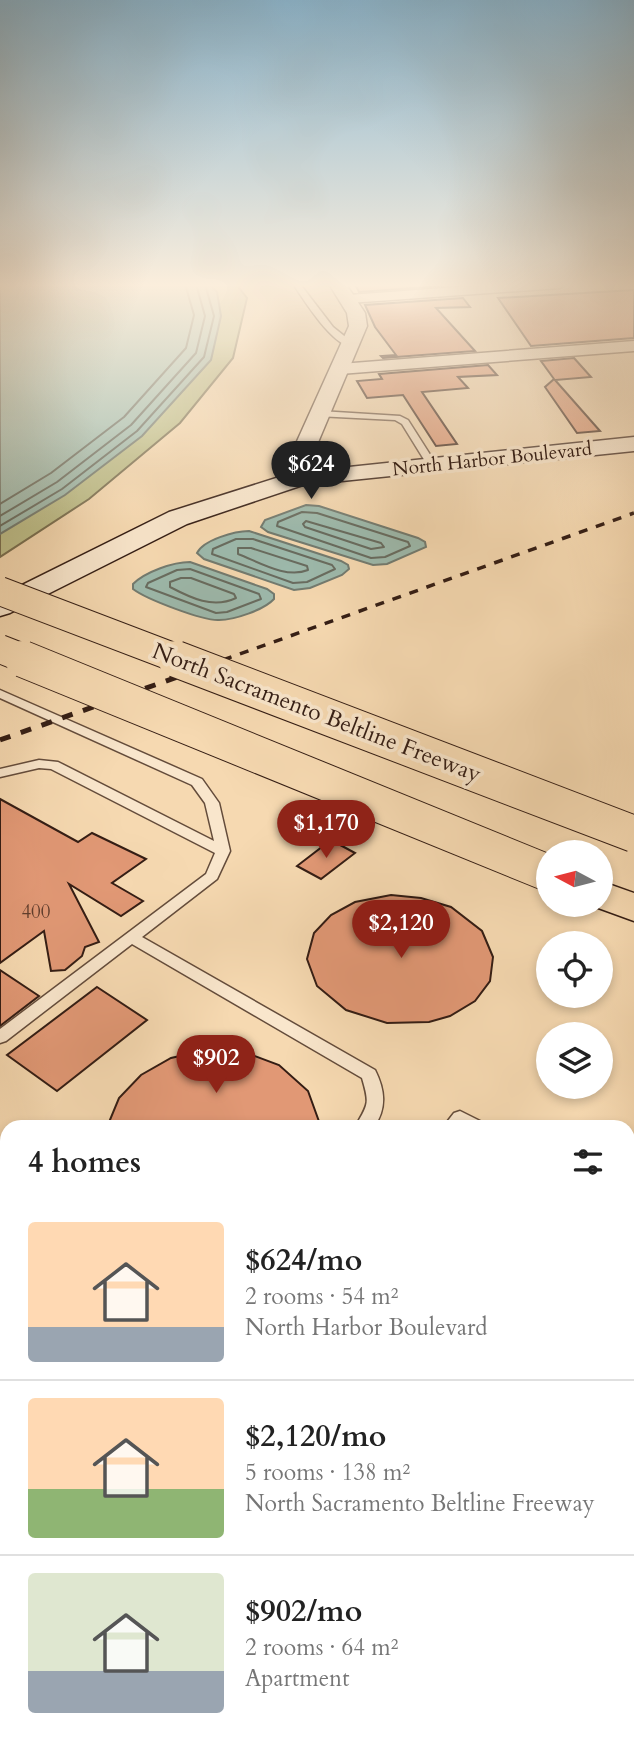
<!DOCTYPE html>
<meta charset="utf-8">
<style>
body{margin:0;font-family:Cardo,serif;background:#f6f6f6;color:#222;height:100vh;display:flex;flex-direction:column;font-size:26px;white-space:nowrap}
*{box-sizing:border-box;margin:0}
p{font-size:23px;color:#767676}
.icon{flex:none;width:38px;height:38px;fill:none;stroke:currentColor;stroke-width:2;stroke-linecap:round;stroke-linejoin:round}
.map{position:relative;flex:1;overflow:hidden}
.side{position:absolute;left:0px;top:1120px;width:635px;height:625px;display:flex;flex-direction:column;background:#fff;border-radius:21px 21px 0 0;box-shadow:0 4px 10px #0003}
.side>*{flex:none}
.needle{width:46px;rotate:277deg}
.fabs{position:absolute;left:536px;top:840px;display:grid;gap:14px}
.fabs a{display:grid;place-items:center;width:77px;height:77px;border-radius:50%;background:#fff;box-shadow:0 4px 10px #0003;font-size:35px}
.price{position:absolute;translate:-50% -60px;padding:0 16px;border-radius:24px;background:#8f2418;color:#fff;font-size:23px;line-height:46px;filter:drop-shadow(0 2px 4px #0008)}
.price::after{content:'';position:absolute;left:50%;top:42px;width:21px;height:16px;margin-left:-10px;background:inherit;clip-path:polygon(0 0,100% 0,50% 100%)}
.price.active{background:#222;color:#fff}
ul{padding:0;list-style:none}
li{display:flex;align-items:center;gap:21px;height:175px;padding:0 28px}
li+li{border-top:2px solid #e0e0e0}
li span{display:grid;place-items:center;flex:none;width:196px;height:140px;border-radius:7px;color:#555}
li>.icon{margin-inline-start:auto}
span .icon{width:84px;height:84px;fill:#fffc;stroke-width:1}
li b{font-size:30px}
h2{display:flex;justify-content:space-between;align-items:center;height:84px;padding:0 28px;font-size:30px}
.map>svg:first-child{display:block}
.green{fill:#bebf8a;stroke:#796e4f;stroke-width:2}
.water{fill:#9dbaad;stroke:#737b70;stroke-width:2}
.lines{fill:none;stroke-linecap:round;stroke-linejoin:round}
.shore{stroke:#686c60;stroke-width:2}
.building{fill:#e19875;stroke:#341d14;stroke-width:2}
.service-casing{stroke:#644c3b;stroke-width:3}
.minor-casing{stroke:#644c3b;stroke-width:3}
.tertiary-casing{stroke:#644c3b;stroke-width:3}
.secondary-casing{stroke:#341d14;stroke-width:3}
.motorway-casing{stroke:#341d14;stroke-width:3}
.service{fill:#f9e6cc;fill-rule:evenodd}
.minor{fill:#f9e6cc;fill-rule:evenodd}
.tertiary{fill:#f9e6cc;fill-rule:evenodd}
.secondary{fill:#f9e6cc;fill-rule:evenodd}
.motorway{fill:#f6d9b1;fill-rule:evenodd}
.rail-far1{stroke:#341d14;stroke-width:3.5;stroke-dasharray:9 9;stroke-linecap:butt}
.rail{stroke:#341d14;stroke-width:5;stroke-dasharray:11 11;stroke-linecap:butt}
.motorway-bridge-far1-casing{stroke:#341d14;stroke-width:30;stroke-linecap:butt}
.motorway-bridge-casing{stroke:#341d14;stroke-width:38;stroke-linecap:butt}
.motorway-bridge-far1{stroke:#f6d9b1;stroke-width:28}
.motorway-bridge{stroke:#f6d9b1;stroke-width:36}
.labels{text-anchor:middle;stroke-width:7;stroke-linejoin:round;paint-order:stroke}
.far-street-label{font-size:19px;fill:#341d14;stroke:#f9e6cc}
.number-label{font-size:19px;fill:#5f3c2c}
.street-label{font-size:23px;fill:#341d14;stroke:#f9e6cc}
</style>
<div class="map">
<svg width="634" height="1744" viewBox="0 0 634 1744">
<rect width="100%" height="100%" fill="#f6d9b1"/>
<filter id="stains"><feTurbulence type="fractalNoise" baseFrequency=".00286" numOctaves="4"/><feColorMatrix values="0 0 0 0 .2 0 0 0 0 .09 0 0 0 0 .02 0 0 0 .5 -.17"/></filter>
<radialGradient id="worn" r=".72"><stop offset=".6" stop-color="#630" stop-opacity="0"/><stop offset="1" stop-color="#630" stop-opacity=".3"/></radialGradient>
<polygon class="green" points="209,284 236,284 247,298 233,358 180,423 89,499 0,557 0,524 217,293"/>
<g class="water">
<polygon points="0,284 209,284 217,292 221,316 211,360 142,436 65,495 0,534"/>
<polygon points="306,505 319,506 418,538 425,542 426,547 387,564 373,565 268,532 261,527 265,520"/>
<path d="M249 531 341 561 348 565 349 569 342 575 310 588 294 590 204 559 197 553C203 540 235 531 249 531Z"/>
<path d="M190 562 267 589 274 594V599C264 610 234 620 219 620 203 621 146 599 133 589V584C145 572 173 562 190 562Z"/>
</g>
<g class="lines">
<g class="shore">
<polyline points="0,504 51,473 124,417 186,348 194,315 185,284"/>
<polygon points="302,512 317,513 408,542 410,546 385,557 371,558 277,526 278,522"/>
<polyline points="0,516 57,482 131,425 196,353 205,316 196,284"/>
<polygon points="306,521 381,543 384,547 371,549 305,527 303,524"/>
<polyline points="0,526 62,489 137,431 204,357 214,316 205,284"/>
<polygon points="236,539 253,539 332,565 335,569 307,582 293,583 212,554 213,549"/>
<path d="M238 548H251L307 566 308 570C286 579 259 562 238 554Z"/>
<polygon points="190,569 259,594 261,599 227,612 216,613 146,587 148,583 177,570"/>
<path d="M181 578H191L234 594 236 598C213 609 191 598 170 587V582Z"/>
</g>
</g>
<g class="building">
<polygon points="355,284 453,284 453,285 359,292"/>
<polygon points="634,290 634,338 531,346 498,298"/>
<polygon points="463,298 470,307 436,308 475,351 383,358 381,356 396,355 375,327 365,305"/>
<polygon points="574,358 591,377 555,380 600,431 577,433 545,387 554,379 541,361"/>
<polygon points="488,365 497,375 458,377 468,388 422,392 457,444 436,446 403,395 367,398 357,381 382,379 379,374 391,373"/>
<polygon points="0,799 78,842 92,833 146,859 112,883 143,901 121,916 69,884 99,942 85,947 82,956 65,970 51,971 44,931 0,963"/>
<polygon points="331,840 355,853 321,879 297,866"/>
<polygon points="391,895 421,898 451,907 482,931 493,957 490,981 475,1001 450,1016 429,1022 387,1023 346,1010 317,986 307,959 314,933 331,915 355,902"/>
<polygon points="0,970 39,996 0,1026"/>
<polygon points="97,987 147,1020 57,1091 7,1055"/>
<polygon points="207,1050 244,1052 279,1065 308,1091 321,1127 107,1127 119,1098 141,1075 171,1058"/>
</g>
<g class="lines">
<g class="service-casing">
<g id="service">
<path d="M293 284H300L333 327 353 343V347C332 346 305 301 293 284Z"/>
<polygon points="320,411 400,416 408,420 436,464 428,466 402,424 395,420 317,416 317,412"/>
<path d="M0 690 202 779 219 803 230 851 217 879 142 937 375 1070C385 1090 387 1108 374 1127H355C368 1104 370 1105 362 1078L132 944 6 1041 0 1043V1029L206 874 215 853 51 769 39 768 0 777V769L39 760 58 762 214 841 205 803 192 785 0 698Z"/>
<polygon points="460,1111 482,1122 485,1127 443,1127 454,1113"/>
<polygon points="0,1142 7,1145 7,1161 0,1158"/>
<polygon points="0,1188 7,1190 7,1207 0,1205"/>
<polygon points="628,1204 634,1206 634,1222 628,1220"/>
<polygon points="628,1626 634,1629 634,1655 628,1652"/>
<polygon points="0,1674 7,1676 7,1700 0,1698"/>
<polygon points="628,1716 634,1718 634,1744 621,1738 628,1738"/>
</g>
</g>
<g class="minor-casing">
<g id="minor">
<polygon points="498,284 567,284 560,288 349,303 342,299 349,295"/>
<polygon points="634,341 634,351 340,374 332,369 340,364"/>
</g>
</g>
<g class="tertiary-casing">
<polygon id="tertiary" points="329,284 346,284 365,313 367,326 311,459 312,478 309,483 293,483 290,478 289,459 349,326 347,313"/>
</g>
<g class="secondary-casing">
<polygon id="secondary" points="634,437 634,451 303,485 187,524 10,613 0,616 0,596 169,512 292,473"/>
</g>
<g class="motorway-casing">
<polygon id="motorway" points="600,881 634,893 634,921 590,905 600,905"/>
</g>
<use href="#service" class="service"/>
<use href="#minor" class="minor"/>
<use href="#tertiary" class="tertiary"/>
<use href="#secondary" class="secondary"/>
<use href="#motorway" class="motorway"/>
<polyline class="rail-far1" points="223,660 634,513"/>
<polyline class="rail" points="0,740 228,659"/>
<g class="motorway-bridge-far1-casing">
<g id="motorway-bridge-far1">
<polyline points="0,591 181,660"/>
<polyline points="0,649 28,660"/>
</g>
</g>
<g class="motorway-bridge-casing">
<g id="motorway-bridge">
<polyline points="23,659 548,873"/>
<polyline points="176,659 634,834"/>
</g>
</g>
<use href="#motorway-bridge-far1" class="motorway-bridge-far1"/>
<use href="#motorway-bridge" class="motorway-bridge"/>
</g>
<linearGradient id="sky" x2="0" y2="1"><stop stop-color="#8ab6d0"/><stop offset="0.54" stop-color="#fbeedc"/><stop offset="1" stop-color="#fbeedc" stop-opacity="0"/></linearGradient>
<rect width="634" height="528" fill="url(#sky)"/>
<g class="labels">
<g class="far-street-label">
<text transform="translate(492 458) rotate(-6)" y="7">North Harbor Boulevard</text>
</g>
<g class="number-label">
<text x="36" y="918">400</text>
</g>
<g class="street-label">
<text transform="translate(317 712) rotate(21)" y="8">North Sacramento Beltline Freeway</text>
</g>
</g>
<rect width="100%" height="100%" filter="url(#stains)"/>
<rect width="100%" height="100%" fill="url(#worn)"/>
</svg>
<div class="fabs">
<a><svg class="needle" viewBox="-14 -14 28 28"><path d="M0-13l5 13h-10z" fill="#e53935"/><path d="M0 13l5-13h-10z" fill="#767676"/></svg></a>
<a><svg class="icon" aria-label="locate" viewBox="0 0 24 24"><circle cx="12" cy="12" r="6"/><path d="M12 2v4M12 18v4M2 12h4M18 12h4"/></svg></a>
<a><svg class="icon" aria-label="layers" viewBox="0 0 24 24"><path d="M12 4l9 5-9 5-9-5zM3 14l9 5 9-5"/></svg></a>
</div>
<b class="price active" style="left:311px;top:501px">$624</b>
<b class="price" style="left:326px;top:860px">$1,170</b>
<b class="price" style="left:401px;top:960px">$2,120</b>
<b class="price" style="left:216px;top:1095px">$902</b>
<section class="side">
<h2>4 homes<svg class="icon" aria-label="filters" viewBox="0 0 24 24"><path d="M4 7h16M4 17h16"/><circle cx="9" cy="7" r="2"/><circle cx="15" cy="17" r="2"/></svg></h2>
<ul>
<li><span style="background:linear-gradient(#ffd9b3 75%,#9aa5b1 0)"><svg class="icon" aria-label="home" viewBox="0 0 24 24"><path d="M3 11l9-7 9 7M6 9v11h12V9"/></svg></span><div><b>$624/mo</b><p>2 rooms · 54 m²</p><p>North Harbor Boulevard</p></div></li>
<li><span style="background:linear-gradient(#ffd9b3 65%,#8fb573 0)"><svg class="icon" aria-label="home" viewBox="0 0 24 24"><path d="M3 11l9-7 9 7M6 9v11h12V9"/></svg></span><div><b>$2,120/mo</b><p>5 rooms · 138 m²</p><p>North Sacramento Beltline Freeway</p></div></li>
<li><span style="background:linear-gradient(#dfe7d0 70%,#9aa5b1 0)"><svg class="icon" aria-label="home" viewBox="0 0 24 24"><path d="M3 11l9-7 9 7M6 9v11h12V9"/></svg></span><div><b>$902/mo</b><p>2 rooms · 64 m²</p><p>Apartment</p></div></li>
</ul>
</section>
</div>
